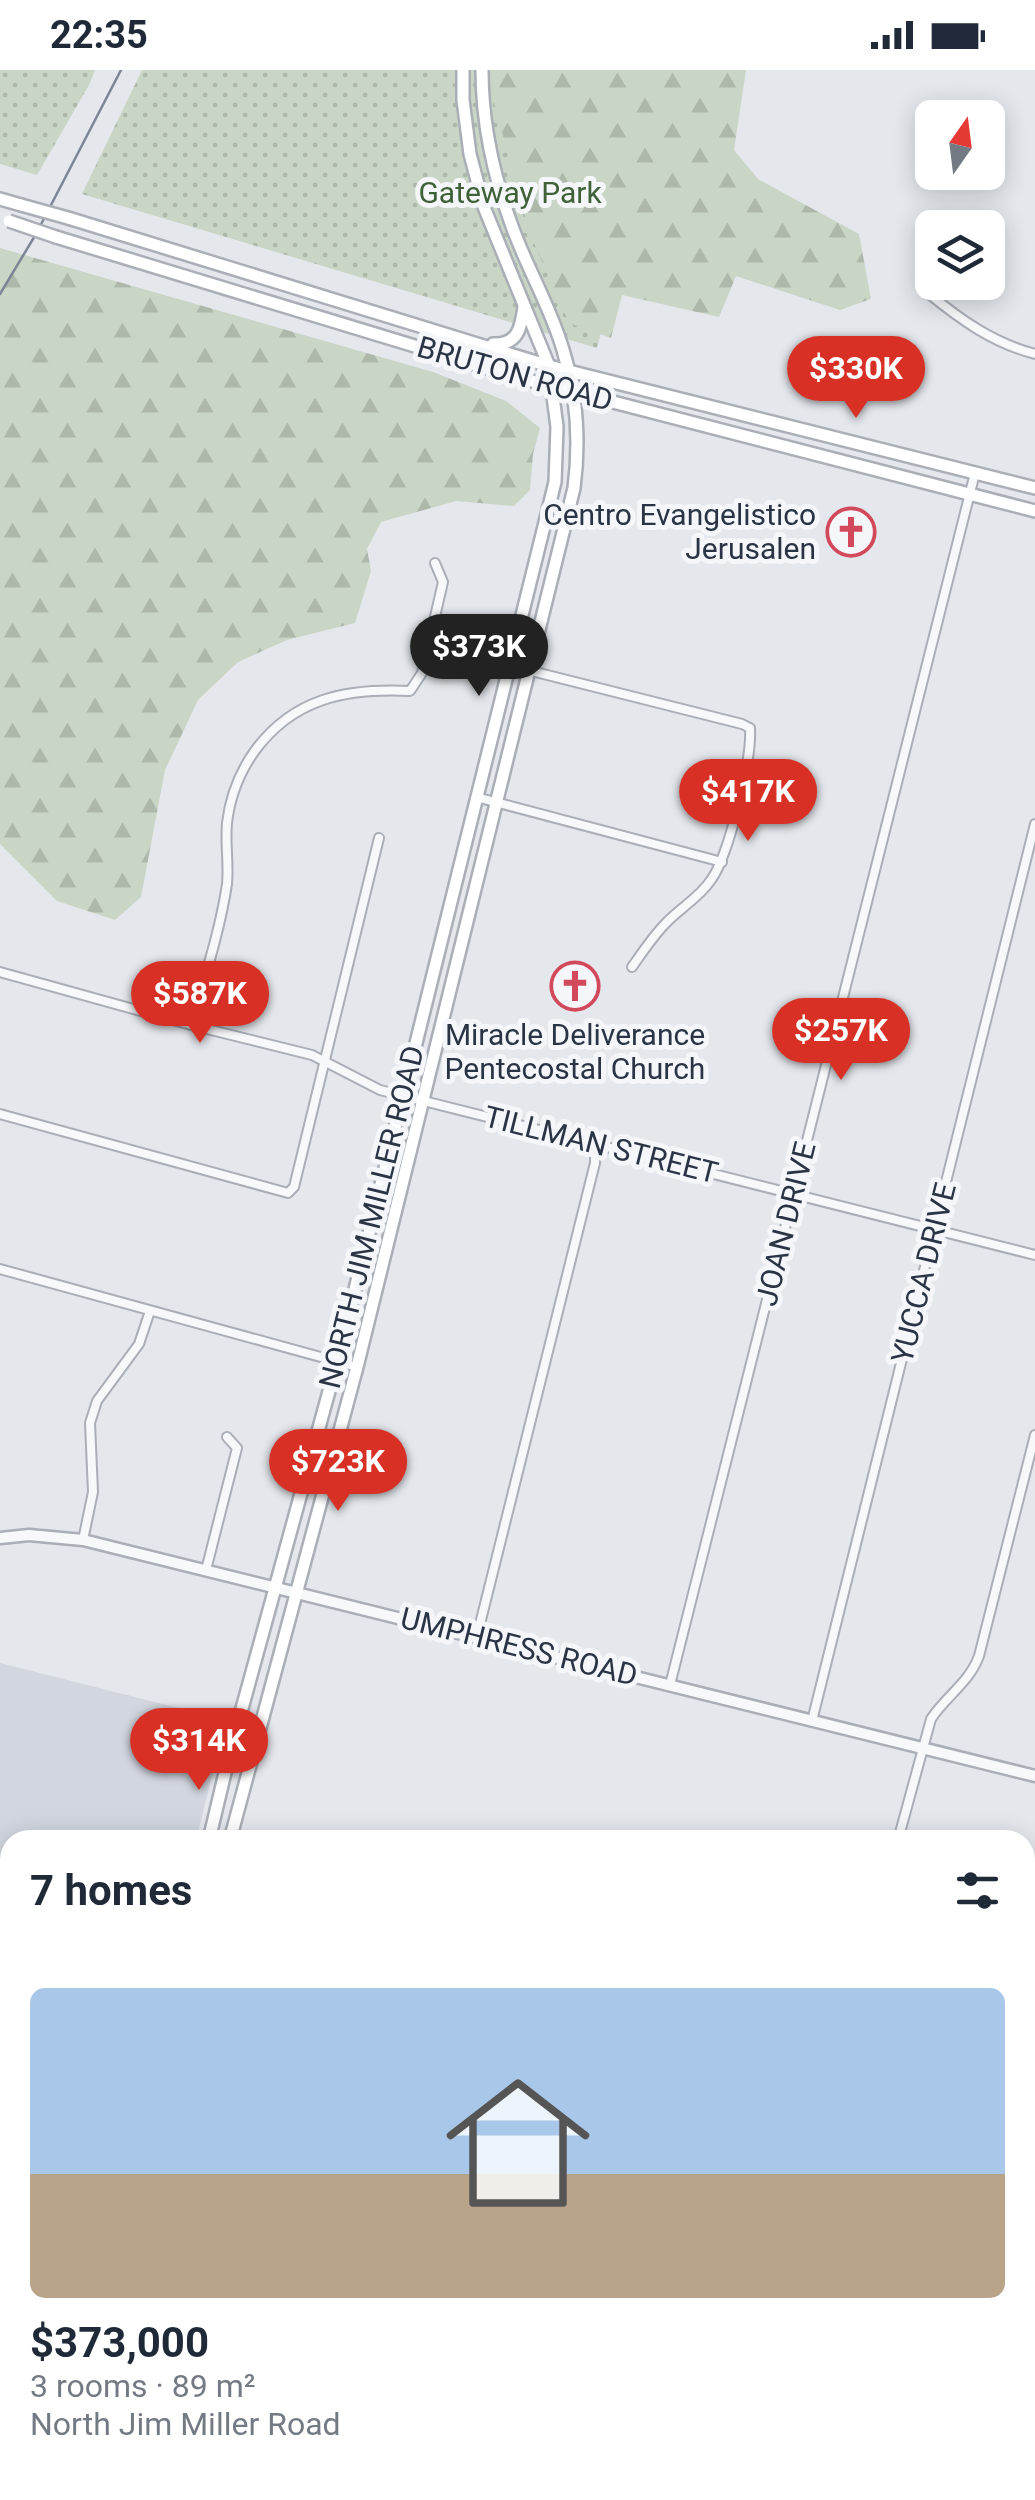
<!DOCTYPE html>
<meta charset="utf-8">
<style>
body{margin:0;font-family:Roboto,sans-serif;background:#f6f6f7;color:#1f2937;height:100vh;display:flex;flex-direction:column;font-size:38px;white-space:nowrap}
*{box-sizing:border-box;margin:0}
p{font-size:32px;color:#747a83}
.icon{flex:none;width:55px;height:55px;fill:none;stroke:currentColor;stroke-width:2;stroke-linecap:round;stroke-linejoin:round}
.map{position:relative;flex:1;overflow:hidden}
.panel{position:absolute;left:0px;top:1760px;width:1035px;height:670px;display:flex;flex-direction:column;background:#fff;border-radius:30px 30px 0 0;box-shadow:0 5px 25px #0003}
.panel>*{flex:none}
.needle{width:65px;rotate:14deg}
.buttons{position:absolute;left:915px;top:30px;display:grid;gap:20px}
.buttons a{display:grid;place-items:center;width:90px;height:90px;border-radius:15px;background:#fff;box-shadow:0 5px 25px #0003;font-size:50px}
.price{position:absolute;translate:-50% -85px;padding:0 22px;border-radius:35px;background:#d93025;color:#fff;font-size:32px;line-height:65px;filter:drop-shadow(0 2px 5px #0008)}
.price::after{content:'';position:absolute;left:50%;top:60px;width:30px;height:22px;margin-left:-15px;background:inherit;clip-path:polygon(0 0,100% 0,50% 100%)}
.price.selected{background:#222;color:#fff}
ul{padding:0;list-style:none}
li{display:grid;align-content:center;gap:20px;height:530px;padding:0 30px}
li+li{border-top:2px solid #e0e1e3}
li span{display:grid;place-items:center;height:310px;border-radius:15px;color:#555}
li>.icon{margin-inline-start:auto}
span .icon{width:180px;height:180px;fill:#fffc;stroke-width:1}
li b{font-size:42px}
h2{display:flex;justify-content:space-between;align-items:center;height:120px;padding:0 30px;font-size:42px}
.status{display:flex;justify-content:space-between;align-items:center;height:70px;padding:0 50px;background:#fff;direction:ltr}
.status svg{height:28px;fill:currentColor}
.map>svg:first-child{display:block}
.built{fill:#d2d6de}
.green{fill:url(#green-dots)}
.forest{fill:url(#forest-firs)}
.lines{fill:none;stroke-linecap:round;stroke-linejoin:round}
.stream{stroke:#9fb4cc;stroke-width:2.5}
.minor-casing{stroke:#a9aeb7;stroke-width:12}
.tertiary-casing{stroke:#a9aeb7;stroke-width:15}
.secondary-casing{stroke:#a9aeb7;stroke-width:16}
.minor{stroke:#f7f8fa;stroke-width:8}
.tertiary{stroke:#f7f8fa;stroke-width:10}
.secondary{stroke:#fff;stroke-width:11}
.tram{stroke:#7d8696;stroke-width:2.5}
.secondary-bridge-casing{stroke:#a9aeb7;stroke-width:16;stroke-linecap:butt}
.secondary-bridge{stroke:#fff;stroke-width:11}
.labels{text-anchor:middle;stroke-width:10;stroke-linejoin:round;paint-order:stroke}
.park-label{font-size:30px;fill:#3f6138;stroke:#f4f6f9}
.street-label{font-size:30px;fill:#2b3445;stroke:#f4f6f9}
.poi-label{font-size:30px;fill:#2b3445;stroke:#f4f6f9;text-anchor:end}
</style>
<div class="status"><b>22:35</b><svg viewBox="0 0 49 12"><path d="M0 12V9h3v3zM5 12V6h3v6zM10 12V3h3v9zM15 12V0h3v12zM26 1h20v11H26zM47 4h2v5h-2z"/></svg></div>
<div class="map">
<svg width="1035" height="2430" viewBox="0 0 1035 2430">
<defs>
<pattern id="green-dots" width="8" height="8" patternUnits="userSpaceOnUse" patternTransform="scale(2.5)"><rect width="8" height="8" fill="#c9d6c5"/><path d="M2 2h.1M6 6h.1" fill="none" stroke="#adb8ab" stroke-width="1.8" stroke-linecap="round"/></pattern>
<pattern id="forest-firs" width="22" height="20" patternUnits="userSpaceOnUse" patternTransform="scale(2.5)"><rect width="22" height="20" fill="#c9d6c5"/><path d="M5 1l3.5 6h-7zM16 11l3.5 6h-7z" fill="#adb8ab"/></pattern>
</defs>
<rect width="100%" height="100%" fill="#e4e7ec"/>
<polygon class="built" points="0,1593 226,1650 196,1770 10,1770 10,1990 0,1984"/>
<g class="green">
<polygon points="0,0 95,0 89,15 37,105 0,94"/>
<polygon points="142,0 668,0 597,278 82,124"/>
</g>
<g class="forest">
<polygon points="492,0 746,0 734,80 758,109 859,164 871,229 840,240 736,206 719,247 622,225 611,268 569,253 530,164 490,18"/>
<polygon points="0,178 433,302 506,331 540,358 533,384 530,420 514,436 456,431 381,452 367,479 371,501 355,553 287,570 238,592 198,630 165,700 141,827 115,850 57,831 0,774"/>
</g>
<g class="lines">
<g class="stream">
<polyline points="1025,2392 1035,2380"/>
<polyline points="994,2430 1002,2420"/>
</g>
<g class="minor-casing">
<g id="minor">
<path d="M928 223C961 250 993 273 1035 284"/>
<path d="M428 575 742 654 750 658C752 689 729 785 711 810 699 828 680 838 666 853 653 866 642 883 632 897"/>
<polyline points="476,727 722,792"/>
<polyline points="0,902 191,955 312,985 380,1020 1035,1185"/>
<path d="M191 955C204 909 220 861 227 814 229 793 225 773 227 753 230 727 240 702 254 682 293 628 346 618 410 621L422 603 443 512 435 493"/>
<polyline points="0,1044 288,1123 294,1117 379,768"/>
<polyline points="0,1199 357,1297"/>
<polyline points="83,1470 93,1422 90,1353 97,1331 139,1274 150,1241"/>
<polyline points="206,1500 237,1378 227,1367"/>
<polyline points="477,1566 595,1093 595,1074"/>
<polyline points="670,1615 975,403"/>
<polyline points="812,1651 1035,754"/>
<path d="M898 1770 931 1649C946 1626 969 1613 979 1586L1035 1365"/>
<polyline points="1025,1832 1035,1835"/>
<polyline points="1025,1982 1035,1984"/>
<polyline points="1025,2124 1035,2127"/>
<polyline points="1025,2210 1035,2171"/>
<polyline points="1025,2332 1035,2341"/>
<polyline points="243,2420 246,2430"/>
<polyline points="409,2420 447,2430"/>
<polyline points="860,2420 872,2430"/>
<polyline points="259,2430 293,2420"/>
<polyline points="886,2430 895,2420"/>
</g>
</g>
<g class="tertiary-casing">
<g id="tertiary">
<polyline points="0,1468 29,1465 83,1470 1035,1706"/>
<polyline points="0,1998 10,2004"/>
</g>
</g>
<g class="secondary-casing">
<g id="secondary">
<polyline points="0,129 21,135"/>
<polyline points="68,148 549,296 1035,418"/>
<polyline points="56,167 520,308 1035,441"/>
<path d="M493 274C518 275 521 258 524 237"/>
<polyline points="209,1770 229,1686 337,1292 555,412 557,357 549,296 484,137 470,84 463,30 463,0"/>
<path d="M230 1770 357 1297 574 418C580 372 577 325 563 280 551 238 528 200 513 159 494 108 482 54 482 0"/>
<polyline points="44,2430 46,2420"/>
<polyline points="65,2430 68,2420"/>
</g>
</g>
<use href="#minor" class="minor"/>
<use href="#tertiary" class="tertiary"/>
<use href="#secondary" class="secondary"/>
<polyline class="tram" points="0,224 36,164 121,0"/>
<g class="secondary-bridge-casing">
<g id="secondary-bridge">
<polyline points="21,135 68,148"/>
<polyline points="9,151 56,167"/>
</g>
</g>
<use href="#secondary-bridge" class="secondary-bridge"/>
</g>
<defs>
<g id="church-ring" transform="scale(2.5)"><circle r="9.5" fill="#f4f6f9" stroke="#d1495b" stroke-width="1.5"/><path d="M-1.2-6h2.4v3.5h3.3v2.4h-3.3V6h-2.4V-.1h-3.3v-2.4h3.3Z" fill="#d1495b"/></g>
</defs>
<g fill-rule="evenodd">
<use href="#church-ring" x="851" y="462"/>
<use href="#church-ring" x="575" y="916"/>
</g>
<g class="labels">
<g class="park-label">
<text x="510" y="133">Gateway Park</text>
</g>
<g class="street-label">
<text transform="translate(515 304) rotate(16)" y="10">BRUTON ROAD</text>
<text transform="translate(601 1075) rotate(14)" y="10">TILLMAN STREET</text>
<text transform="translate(372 1147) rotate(-76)" y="10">NORTH JIM MILLER ROAD</text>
<text transform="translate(786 1154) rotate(-76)" y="10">JOAN DRIVE</text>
<text transform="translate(924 1203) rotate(-76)" y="10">YUCCA DRIVE</text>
<text transform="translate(519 1577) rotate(14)" y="10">UMPHRESS ROAD</text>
</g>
<g class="poi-label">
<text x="816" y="455">Centro Evangelistico<tspan x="816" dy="34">Jerusalen</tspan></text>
<text x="575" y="975" text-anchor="middle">Miracle Deliverance<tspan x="575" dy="34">Pentecostal Church</tspan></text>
</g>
</g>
</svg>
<div class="buttons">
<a><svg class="needle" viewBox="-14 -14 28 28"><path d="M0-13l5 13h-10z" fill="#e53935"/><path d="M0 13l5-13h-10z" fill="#747a83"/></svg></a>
<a><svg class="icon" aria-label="layers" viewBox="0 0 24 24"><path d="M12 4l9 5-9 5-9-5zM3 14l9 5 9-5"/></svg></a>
</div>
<b class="price" style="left:856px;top:351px">$330K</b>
<b class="price selected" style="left:479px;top:629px">$373K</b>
<b class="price" style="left:748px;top:774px">$417K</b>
<b class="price" style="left:200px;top:976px">$587K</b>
<b class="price" style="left:841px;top:1013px">$257K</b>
<b class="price" style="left:338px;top:1444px">$723K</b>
<b class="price" style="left:199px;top:1723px">$314K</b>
<section class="panel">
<h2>7 homes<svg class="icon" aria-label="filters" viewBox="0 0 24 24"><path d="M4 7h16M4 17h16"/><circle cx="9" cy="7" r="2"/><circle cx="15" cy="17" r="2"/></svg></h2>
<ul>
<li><span style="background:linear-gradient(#a9c7e8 60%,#b9a48a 0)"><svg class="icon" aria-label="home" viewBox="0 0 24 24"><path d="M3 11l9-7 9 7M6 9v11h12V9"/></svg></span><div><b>$373,000</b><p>3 rooms · 89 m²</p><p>North Jim Miller Road</p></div></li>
</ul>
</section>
</div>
